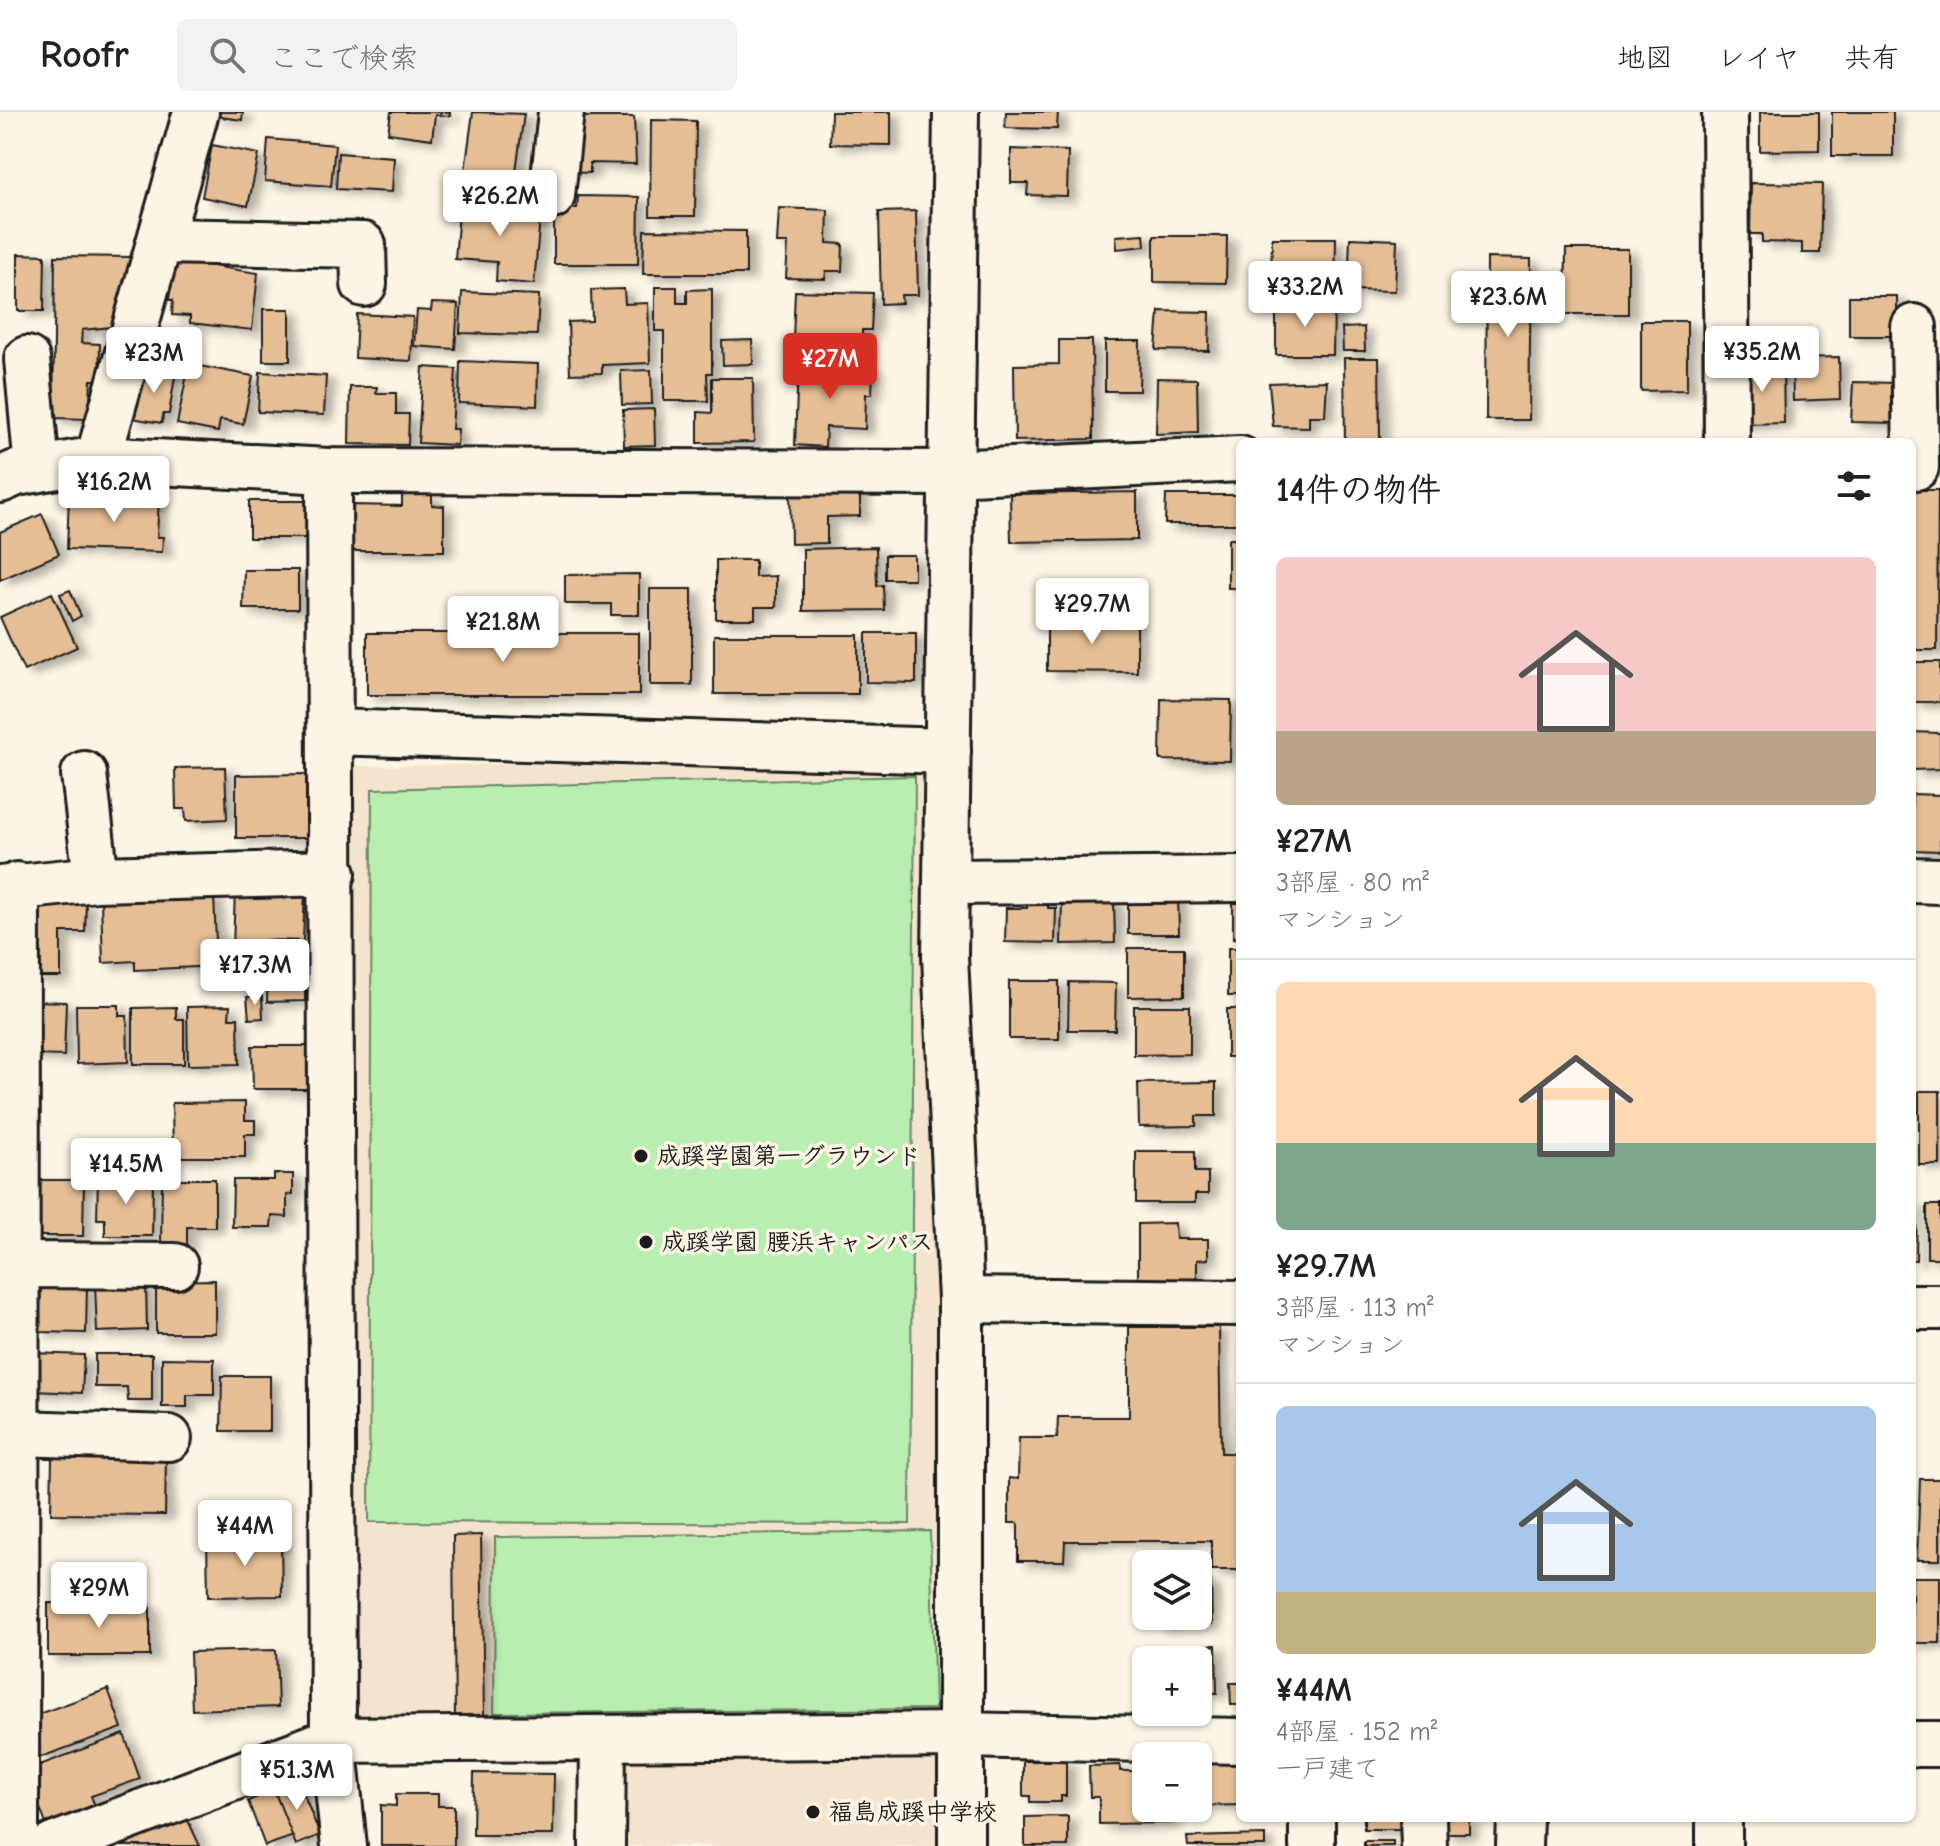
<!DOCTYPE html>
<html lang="ja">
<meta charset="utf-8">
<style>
body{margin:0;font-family:"Comic Neue","Klee One",sans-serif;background:#f2f2f2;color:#222;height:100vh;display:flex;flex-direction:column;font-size:30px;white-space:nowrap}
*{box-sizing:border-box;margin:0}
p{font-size:26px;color:#767676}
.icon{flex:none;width:44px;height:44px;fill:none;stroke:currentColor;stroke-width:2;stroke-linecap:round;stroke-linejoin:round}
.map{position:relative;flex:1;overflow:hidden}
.sheet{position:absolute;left:1236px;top:326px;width:680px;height:1384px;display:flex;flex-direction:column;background:#fff;border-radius:12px;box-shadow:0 2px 6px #0004}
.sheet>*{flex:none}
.tools{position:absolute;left:1132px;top:1438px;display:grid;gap:16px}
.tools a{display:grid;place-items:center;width:80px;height:80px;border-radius:12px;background:#fff;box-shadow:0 2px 6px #0004;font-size:40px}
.price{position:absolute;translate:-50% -68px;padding:0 18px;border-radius:8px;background:#fff;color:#222;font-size:26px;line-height:52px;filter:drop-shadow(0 2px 4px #0008)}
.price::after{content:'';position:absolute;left:50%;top:48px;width:24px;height:18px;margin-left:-12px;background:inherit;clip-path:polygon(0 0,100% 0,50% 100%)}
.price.current{background:#d93025;color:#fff}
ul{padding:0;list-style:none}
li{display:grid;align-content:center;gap:16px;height:424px;padding:0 40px}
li+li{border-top:2px solid #e0e0e0}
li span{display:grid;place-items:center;height:248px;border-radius:12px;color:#555}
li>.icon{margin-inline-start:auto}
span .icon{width:144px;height:144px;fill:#fffc;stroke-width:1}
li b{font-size:34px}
h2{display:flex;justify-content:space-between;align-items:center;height:96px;padding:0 40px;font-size:34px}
header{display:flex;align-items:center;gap:48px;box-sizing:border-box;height:112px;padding:0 40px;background:#fff;border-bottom:2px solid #e0e0e0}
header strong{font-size:38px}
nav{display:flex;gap:44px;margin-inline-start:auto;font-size:28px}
.search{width:560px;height:72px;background:#f2f2f2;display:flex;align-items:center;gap:20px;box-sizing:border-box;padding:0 28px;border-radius:12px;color:#767676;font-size:30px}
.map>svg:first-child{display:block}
.built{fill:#f5e4cd}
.green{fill:#b8eeb0;stroke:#6a8566;stroke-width:2}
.building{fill:#e6be96;stroke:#1c1c1c;stroke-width:2;filter:url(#shadow)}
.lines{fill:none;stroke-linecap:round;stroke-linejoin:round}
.street-casing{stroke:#1c1c1c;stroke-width:50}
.secondary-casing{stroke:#1c1c1c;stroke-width:50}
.street{stroke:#fcf5e5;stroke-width:44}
.secondary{stroke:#fcf5e5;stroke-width:44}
.poi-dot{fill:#1c1c1c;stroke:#fcf5e5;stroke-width:3}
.labels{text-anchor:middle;stroke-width:7;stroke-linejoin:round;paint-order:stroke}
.poi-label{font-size:24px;font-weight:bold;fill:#1c1c1c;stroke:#fcf5e5;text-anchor:start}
</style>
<header>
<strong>Roofr</strong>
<div class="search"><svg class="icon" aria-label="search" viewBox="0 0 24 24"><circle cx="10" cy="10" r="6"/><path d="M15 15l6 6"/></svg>ここで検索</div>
<nav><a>地図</a><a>レイヤ</a><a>共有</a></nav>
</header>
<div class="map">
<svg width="1940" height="1734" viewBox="0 0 1940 1734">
<defs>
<filter id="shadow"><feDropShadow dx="9" dy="5" stdDeviation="4" flood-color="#0004"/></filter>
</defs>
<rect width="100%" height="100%" fill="#fcf5e5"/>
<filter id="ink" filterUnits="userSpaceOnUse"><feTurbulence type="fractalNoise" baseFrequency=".0125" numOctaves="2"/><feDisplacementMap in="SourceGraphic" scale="16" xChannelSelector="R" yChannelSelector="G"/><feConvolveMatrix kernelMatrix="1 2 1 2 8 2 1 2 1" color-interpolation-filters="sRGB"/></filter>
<g filter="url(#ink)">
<polygon class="built" points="932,647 943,1606 940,1734 613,1734 615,1611 355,1608 355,654"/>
<g class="green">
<polygon points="915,664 910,1412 369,1410 372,677"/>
<polygon points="930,1419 935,1597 494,1601 495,1425"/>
</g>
<g class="building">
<polygon points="215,0 243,0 242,8 214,4"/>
<polygon points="391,0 450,0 450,4 435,3 432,27 388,21"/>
<polygon points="473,0 524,2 514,73 464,66"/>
<polygon points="831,0 891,0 891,33 830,32"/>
<polygon points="1006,0 1058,0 1057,17 1005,16"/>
<polygon points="1760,0 1819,0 1819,38 1760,39"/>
<rect x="1832" y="0" width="61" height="44"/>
<polygon points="582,5 634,5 636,52 590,51 590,61 566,60"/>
<polygon points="651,8 696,9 695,104 650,104"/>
<polygon points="268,27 335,33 331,74 265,69"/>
<polygon points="212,33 259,42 248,94 202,85"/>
<polygon points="1011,37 1068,39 1067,84 1027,83 1028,71 1011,71"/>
<polygon points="338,41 394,45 392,80 336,77"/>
<polygon points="1751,71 1822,72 1820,141 1802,141 1802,131 1762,130 1762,122 1750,122"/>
<polygon points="578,84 639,85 638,152 554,152 554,96 577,96"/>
<polygon points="460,88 541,94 534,172 496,169 497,150 455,147"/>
<polygon points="779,96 828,98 827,131 843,132 842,159 826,159 825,167 786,166 788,131 777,131"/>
<polygon points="916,99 918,183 901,183 902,191 881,192 879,100"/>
<polygon points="644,118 746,119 746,162 643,162"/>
<polygon points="1144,122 1145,134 1117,137 1116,124"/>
<polygon points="1154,124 1227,124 1226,171 1154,170"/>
<polygon points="1272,126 1336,126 1335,176 1271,176"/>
<polygon points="1350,126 1397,128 1395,179 1348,178"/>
<polygon points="1566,137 1628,137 1628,202 1565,202"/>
<polygon points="18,142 45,143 44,199 18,199"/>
<polygon points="55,144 131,145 112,215 82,218 81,231 100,232 99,268 91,268 89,307 53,306"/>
<polygon points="1487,146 1531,147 1529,308 1486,308"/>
<polygon points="173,148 258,161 252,218 190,211 190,204 172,203 173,188 169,188"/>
<polygon points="655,175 677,175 677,191 687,191 687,178 712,177 712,261 707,261 708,289 664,289 664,219 655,219"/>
<polygon points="624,177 625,192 648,191 650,251 602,253 602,261 570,262 568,210 592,209 591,178"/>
<polygon points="795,179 873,181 871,218 862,218 862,230 793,227"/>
<polygon points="462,180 539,183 537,223 460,221"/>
<rect x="1849" y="184" width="48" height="40"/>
<polygon points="1276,190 1334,191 1333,243 1276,243"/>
<polygon points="432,191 458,192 455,237 414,234 417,198 431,199"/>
<rect x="263" y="197" width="27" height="52"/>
<polygon points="1159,199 1210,200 1209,239 1156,238"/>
<polygon points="357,202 413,205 411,249 355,246"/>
<polygon points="1641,209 1687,209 1687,278 1641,279"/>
<polygon points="1364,215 1365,239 1343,239 1342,216"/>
<polygon points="752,228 753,252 723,253 722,229"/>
<polygon points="1059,228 1092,228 1093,327 1015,329 1014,253 1059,252"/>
<polygon points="1105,229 1140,229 1139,279 1105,279"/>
<polygon points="1839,245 1840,287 1793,289 1792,246"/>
<polygon points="1344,246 1379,246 1380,330 1345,330"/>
<polygon points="460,249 538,252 537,294 459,291"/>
<polygon points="189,252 253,264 243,312 220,308 218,320 177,312"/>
<polygon points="798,252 873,256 872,282 866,282 865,317 826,315 825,335 795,333"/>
<polygon points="1783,253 1784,311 1740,312 1739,254"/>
<polygon points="155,255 176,258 169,302 163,302 162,311 131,306 139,258 154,260"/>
<polygon points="423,255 456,257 452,317 458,317 457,333 418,331"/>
<polygon points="651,258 652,292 622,293 621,259"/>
<polygon points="260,260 326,264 324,303 258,300"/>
<polygon points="712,266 753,266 754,330 698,331 698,300 712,301"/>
<polygon points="1157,266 1197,267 1198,320 1156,322"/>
<polygon points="1327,269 1325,304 1309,304 1309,315 1273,314 1269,271"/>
<polygon points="1853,270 1897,271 1896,311 1851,310"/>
<polygon points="350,275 377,275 376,281 396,281 396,302 409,302 408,333 349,332"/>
<polygon points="654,297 655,333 624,334 623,298"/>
<polygon points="860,374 860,404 827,405 827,431 791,432 790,375"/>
<polygon points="1912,378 1938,378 1937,538 1912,538"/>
<polygon points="1137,380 1137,428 1011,430 1010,382"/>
<polygon points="432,382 432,393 444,394 444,439 351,439 352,393 402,394 402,383"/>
<polygon points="69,383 159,385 157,425 163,425 162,440 67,437"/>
<polygon points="1166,383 1240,383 1240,412 1165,412"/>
<polygon points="249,389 306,389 307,426 249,426"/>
<polygon points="42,402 59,442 0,468 0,420"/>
<rect x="1228" y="427" width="12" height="49"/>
<polygon points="876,435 877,474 883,473 884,498 803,499 803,437"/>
<rect x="885" y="443" width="29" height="24"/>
<polygon points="716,448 755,448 755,465 776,464 776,495 755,495 755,507 716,507"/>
<polygon points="244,458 298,458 298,497 243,497"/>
<polygon points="639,462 639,503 611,503 611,492 565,492 565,463"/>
<rect x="650" y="477" width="42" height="96"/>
<polygon points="70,478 81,504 72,509 60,482"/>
<polygon points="52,481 77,535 24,559 0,505"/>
<polygon points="1047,509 1137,509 1137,560 1047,559"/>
<rect x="367" y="521" width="272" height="62"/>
<polygon points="866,521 916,521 916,571 866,570"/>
<rect x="714" y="523" width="144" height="59"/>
<rect x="1912" y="550" width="28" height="40"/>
<polygon points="1161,587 1231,588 1230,649 1160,648"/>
<polygon points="1912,620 1940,621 1940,657 1912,658"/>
<polygon points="225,655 227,707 186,709 185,697 176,697 175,656"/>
<polygon points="306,662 306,726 236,726 236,663"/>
<polygon points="1912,682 1940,683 1940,739 1912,738"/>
<polygon points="235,777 305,779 303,829 265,828 264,837 233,836"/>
<polygon points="1128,782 1178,782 1179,822 1128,822"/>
<polygon points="214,784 217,854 135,858 135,849 103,851 101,789"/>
<polygon points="1233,784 1240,784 1240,825 1233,826"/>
<polygon points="1062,785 1114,786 1115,831 1061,832"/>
<polygon points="1027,787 1048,787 1048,796 1056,796 1055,831 1005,830 1006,796 1027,796"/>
<polygon points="32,790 86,790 85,820 61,820 61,865 32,865"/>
<polygon points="1128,836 1184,836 1184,884 1128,885"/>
<rect x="1228" y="836" width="12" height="48"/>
<polygon points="268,838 305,838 305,889 267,890"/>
<rect x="1009" y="869" width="50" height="58"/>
<polygon points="1069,870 1116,871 1115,918 1068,918"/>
<polygon points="262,884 263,906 249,907 247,885"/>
<polygon points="34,889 66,890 64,944 33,943"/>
<polygon points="76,893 119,893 119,904 127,904 128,950 77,952"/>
<polygon points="230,894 229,906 238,906 239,952 188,953 187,895"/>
<polygon points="1134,894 1190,894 1190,942 1134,943"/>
<polygon points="176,895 176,907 184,907 184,952 133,952 133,896"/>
<rect x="1227" y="897" width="13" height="48"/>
<polygon points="252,934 307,934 307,977 253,977"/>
<polygon points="1216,970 1216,1004 1196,1004 1196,1014 1139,1015 1138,971"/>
<rect x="1919" y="979" width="21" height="74"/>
<polygon points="245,990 245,1008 255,1008 255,1022 245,1022 245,1045 173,1045 172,991"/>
<polygon points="1136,1039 1195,1039 1195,1060 1208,1060 1208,1082 1195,1082 1195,1091 1136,1091"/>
<polygon points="274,1062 293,1062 293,1082 287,1083 287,1105 272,1104 271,1115 232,1115 233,1068 274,1068"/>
<polygon points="98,1066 153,1067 152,1124 105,1124 105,1107 97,1107"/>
<polygon points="162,1067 215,1067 215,1115 187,1115 187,1133 161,1132"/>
<polygon points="36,1068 84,1068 83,1124 36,1124"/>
<polygon points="1912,1092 1917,1092 1916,1148 1912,1148"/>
<rect x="1927" y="1093" width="13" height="53"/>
<polygon points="1175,1111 1176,1127 1208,1127 1208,1147 1197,1148 1197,1170 1138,1170 1138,1112"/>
<polygon points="215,1168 215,1221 156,1221 156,1169"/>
<polygon points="41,1171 87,1172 86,1221 39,1220"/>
<polygon points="146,1171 147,1218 97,1220 95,1173"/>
<polygon points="1129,1215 1219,1215 1221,1341 1239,1341 1239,1458 1211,1458 1211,1429 1065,1429 1064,1449 1018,1449 1018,1411 1009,1411 1009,1366 1018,1367 1019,1326 1057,1326 1058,1305 1129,1305"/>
<polygon points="33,1241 84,1243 82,1281 32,1279"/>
<polygon points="95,1242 152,1242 152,1289 128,1289 127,1275 95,1275"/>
<polygon points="162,1246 214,1247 214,1283 187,1283 187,1295 162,1295"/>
<polygon points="222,1264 270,1264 270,1319 221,1319"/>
<polygon points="52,1344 166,1345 165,1403 51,1402"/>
<polygon points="1920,1367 1940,1367 1940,1448 1917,1448"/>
<polygon points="481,1423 484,1605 455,1605 453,1424"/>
<polygon points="281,1426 282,1484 208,1485 207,1428"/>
<rect x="1912" y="1465" width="28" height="66"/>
<polygon points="1211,1468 1212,1512 1156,1514 1156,1504 1198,1504 1198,1469"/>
<polygon points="48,1491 150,1492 150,1544 48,1544"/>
<polygon points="1216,1533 1217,1581 1198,1581 1198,1548 1154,1548 1154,1535"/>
<polygon points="276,1538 278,1595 192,1598 190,1540"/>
<polygon points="1230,1571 1240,1571 1240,1593 1231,1593"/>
<polygon points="108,1577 122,1616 41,1645 27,1606"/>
<polygon points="124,1622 140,1667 91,1684 95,1694 46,1712 26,1658"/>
<polygon points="1240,1647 1240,1693 1198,1694 1198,1648"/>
<polygon points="1023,1649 1066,1649 1066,1684 1061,1684 1061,1690 1030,1690 1030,1684 1023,1684"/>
<polygon points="1120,1653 1120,1659 1146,1659 1146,1696 1172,1696 1172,1711 1099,1712 1099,1685 1090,1685 1089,1654"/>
<polygon points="474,1661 554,1662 553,1723 473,1723"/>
<polygon points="298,1668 317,1716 265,1734 248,1689"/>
<polygon points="298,1668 320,1723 296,1733 274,1678"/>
<polygon points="396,1682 438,1682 438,1694 454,1694 454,1734 381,1734 381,1693 396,1694"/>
<polygon points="185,1702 200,1734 118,1734"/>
<polygon points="1068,1704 1068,1734 1025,1734 1025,1705"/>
<rect x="1364" y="1706" width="43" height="11"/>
<rect x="1443" y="1706" width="26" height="15"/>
<polygon points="1265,1723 1265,1734 1188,1734 1187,1725"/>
<rect x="1364" y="1729" width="29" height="5"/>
</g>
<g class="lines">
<g class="street-casing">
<g id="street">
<polyline points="1725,0 1727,330"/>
<polyline points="552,84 561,0"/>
<polyline points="160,129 363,133 364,172"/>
<polyline points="1914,215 1916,355"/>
<polyline points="27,247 37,357"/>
<polyline points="98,347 196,0"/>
<polyline points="329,359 333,1628 344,1734"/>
<polyline points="0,368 16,361 98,347 329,359 951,361 1240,347"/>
<polyline points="330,620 948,639"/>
<polyline points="84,662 96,767"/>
<polyline points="1912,768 1940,769"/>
<polyline points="947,770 1240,767"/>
<polyline points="0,777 96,767 333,761"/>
<polyline points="18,1153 175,1154"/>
<polyline points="961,1188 1240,1191"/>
<polyline points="1912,1195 1940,1195"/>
<polyline points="18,1321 169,1326"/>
<polyline points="1912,1632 1940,1632"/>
<polyline points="1423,1706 1424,1734"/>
<polyline points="1719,1706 1719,1734"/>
<polyline points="16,1734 17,773"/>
<polyline points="53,1734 333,1628 963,1623 1240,1629"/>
<polyline points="602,1734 603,1628"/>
<polyline points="1312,1734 1312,1706"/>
<polyline points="1519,1734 1520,1706"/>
</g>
</g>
<g class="secondary-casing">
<polyline id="secondary" points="956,0 945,844 961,1188 961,1734"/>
</g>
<use href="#street" class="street"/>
<use href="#secondary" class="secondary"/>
</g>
</g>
<g class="poi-dot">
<circle cx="641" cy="1044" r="8"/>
<circle cx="646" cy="1130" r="8"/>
<circle cx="813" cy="1700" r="8"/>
</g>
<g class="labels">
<g class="poi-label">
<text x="657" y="1052">成蹊学園第一グラウンド</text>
<text x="662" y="1138">成蹊学園 腰浜キャンパス</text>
<text x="829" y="1708">福島成蹊中学校</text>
</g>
</g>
</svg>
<div class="tools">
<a><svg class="icon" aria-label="layers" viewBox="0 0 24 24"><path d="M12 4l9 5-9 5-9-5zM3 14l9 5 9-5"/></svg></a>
<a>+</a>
<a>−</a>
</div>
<b class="price" style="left:500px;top:126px">¥26.2M</b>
<b class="price" style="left:1305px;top:217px">¥33.2M</b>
<b class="price" style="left:1508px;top:227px">¥23.6M</b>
<b class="price" style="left:1762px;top:282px">¥35.2M</b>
<b class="price" style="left:154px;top:283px">¥23M</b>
<b class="price current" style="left:830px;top:289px">¥27M</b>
<b class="price" style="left:114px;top:412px">¥16.2M</b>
<b class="price" style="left:1092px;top:534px">¥29.7M</b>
<b class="price" style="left:503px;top:552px">¥21.8M</b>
<b class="price" style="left:255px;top:895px">¥17.3M</b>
<b class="price" style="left:126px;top:1094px">¥14.5M</b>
<b class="price" style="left:245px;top:1456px">¥44M</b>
<b class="price" style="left:99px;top:1518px">¥29M</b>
<b class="price" style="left:297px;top:1700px">¥51.3M</b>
<section class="sheet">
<h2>14件の物件<svg class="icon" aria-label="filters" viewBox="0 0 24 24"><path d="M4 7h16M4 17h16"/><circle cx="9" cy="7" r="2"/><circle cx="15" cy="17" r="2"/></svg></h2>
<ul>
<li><span style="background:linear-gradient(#f6c9c9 70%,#b9a48a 0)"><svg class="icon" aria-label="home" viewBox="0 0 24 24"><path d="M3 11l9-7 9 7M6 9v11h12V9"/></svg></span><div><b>¥27M</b><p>3部屋 · 80 m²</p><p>マンション</p></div></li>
<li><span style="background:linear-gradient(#ffd9b3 65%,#7fa58c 0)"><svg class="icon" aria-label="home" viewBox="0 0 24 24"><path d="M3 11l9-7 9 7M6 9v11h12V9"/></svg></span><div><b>¥29.7M</b><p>3部屋 · 113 m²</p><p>マンション</p></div></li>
<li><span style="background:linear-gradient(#a9c7e8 75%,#c2b280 0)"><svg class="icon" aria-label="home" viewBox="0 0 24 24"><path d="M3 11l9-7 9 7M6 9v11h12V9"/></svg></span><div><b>¥44M</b><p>4部屋 · 152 m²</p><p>一戸建て</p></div></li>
</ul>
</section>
</div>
